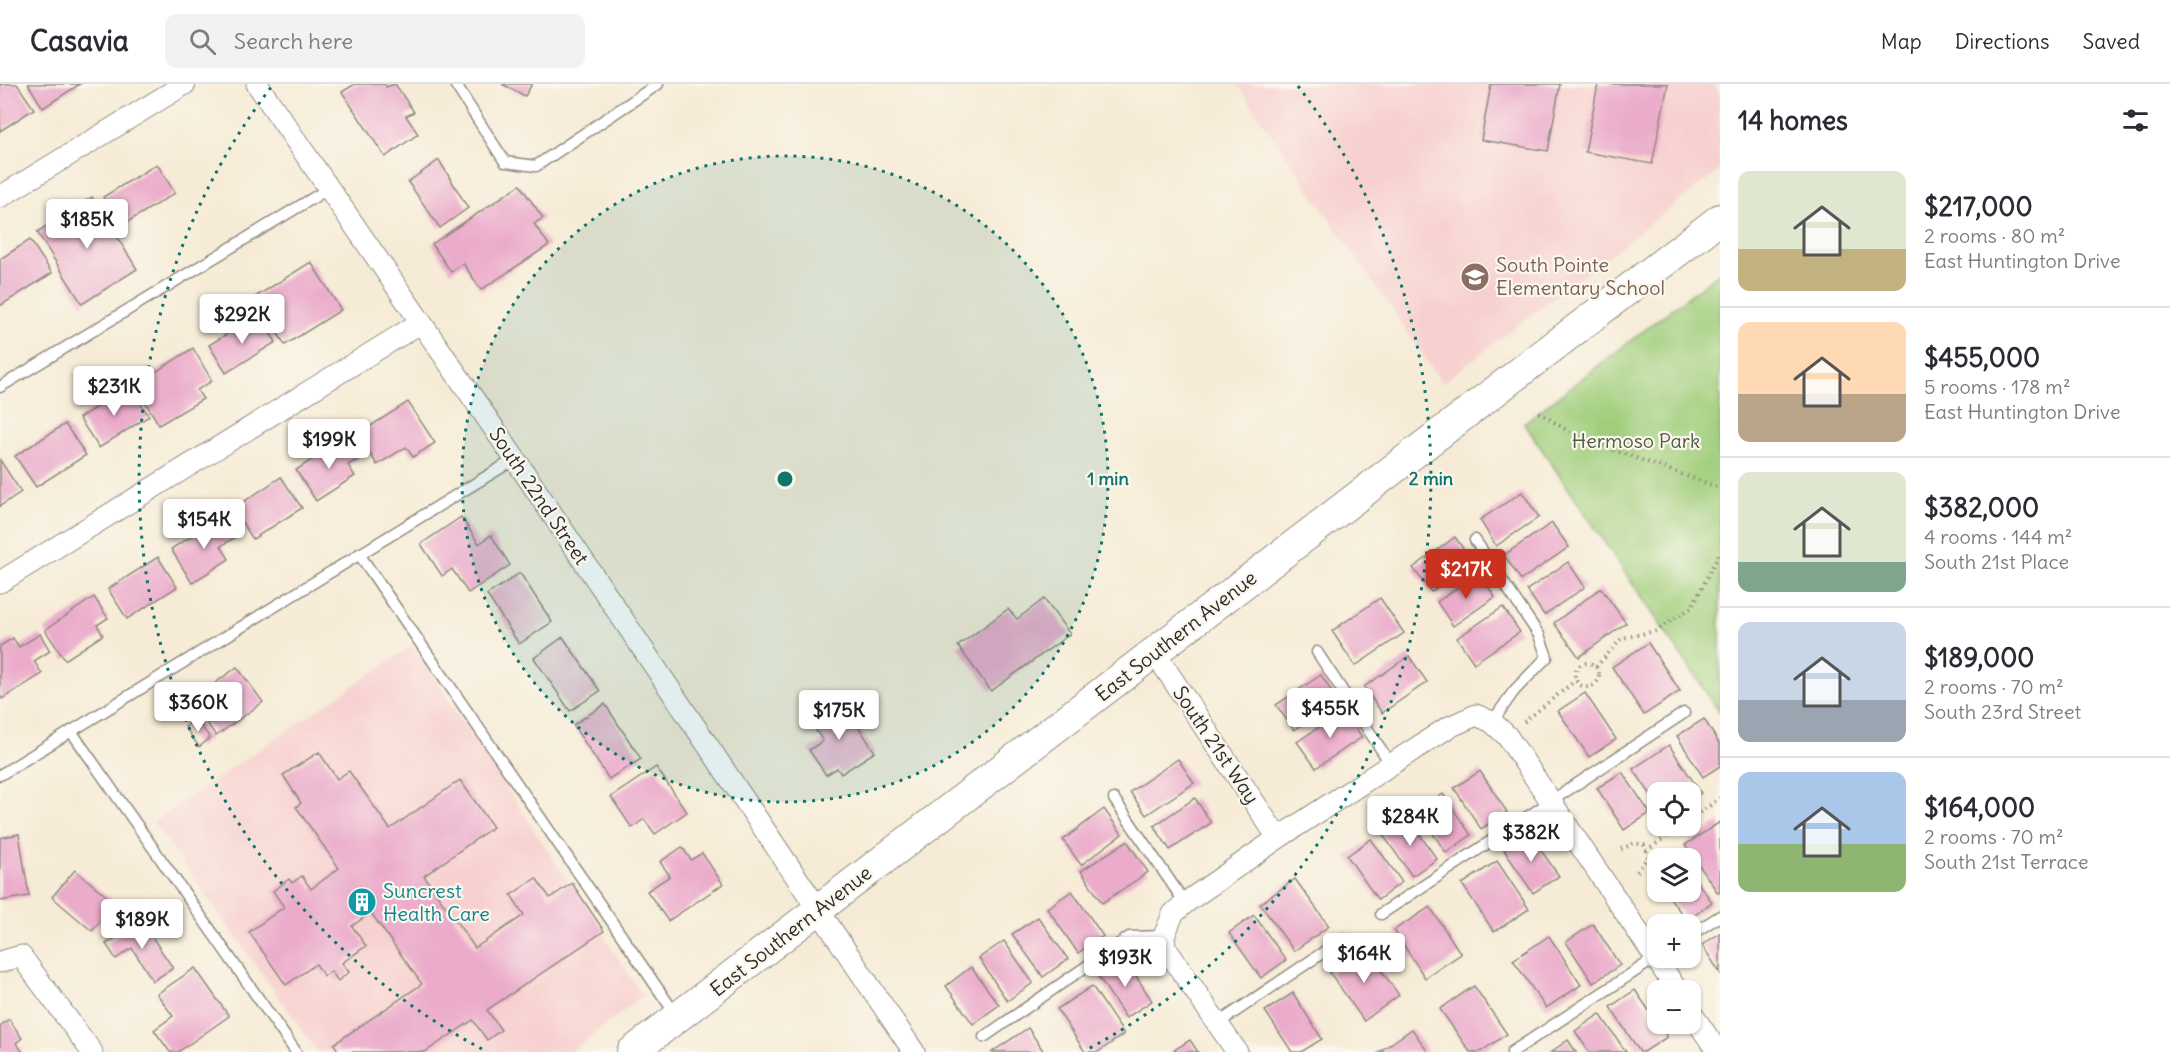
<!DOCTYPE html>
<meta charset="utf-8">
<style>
body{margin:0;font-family:Delius,sans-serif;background:#f2f2f3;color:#2b2b33;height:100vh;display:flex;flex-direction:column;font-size:22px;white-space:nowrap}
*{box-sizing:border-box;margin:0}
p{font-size:20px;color:#7c7c81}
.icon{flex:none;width:33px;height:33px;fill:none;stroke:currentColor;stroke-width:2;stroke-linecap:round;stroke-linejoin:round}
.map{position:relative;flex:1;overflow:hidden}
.drawer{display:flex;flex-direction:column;background:#fff;width:450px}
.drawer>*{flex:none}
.tools{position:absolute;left:1647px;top:698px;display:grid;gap:12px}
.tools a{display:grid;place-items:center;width:54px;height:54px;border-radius:12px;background:#fff;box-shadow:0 2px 4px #0004;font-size:30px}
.price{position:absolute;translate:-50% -51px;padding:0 14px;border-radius:6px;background:#fff;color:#222;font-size:20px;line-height:39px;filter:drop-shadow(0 2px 3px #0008)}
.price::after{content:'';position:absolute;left:50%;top:36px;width:18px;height:14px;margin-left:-9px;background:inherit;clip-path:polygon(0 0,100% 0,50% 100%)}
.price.selected{background:#c8321e;color:#fff}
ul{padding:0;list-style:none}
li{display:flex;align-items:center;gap:18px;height:150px;padding:0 18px}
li+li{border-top:2px solid #e1e1e2}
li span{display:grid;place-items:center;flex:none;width:168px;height:120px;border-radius:12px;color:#555}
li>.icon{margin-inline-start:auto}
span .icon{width:72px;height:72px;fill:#fffc;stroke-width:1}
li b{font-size:26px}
h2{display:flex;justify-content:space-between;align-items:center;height:72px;padding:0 18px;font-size:26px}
header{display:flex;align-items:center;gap:36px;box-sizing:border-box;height:84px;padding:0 30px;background:#fff;border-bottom:2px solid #e1e1e2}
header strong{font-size:28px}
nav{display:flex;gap:33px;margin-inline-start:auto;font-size:21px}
.search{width:420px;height:54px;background:#f2f2f3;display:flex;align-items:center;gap:15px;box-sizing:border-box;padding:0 21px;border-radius:12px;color:#7c7c81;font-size:22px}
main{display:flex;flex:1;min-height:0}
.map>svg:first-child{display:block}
.built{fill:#f7d0cf}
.green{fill:#a0ce7b;stroke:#667c53;stroke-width:1.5}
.building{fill:#ebaccb}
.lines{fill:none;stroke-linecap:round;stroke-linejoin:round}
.service-casing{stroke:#908b80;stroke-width:13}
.minor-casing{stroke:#908b80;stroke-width:23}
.secondary-casing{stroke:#908b80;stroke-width:32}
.path{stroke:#908b80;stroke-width:4;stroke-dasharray:1.5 4.5;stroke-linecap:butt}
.service{stroke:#fff;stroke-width:10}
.minor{stroke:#fff;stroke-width:21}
.secondary{stroke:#fff;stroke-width:30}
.ring{fill:none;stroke:#0f766e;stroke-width:3;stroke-dasharray:3 6}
.labels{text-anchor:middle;stroke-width:4.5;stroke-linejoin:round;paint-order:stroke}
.education-label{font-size:20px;fill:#785e54;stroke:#fbf7ec;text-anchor:start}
.park-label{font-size:20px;fill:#4e5c43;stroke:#fbf7ec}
.street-label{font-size:20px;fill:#2b2b2b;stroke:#fbf7ec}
.culture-label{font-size:20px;fill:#0d838f;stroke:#fbf7ec;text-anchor:start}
.centre{fill:#0f766e;stroke:#fbf7ec;stroke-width:3}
.ring-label{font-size:18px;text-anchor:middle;font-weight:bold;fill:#0f766e;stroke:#fbf7ec;stroke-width:4.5;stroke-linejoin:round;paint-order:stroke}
</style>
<header>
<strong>Casavia</strong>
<div class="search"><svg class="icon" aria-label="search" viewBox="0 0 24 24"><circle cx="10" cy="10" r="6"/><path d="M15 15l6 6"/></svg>Search here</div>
<nav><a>Map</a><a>Directions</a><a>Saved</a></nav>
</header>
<main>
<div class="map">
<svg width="1720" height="968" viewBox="0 0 1720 968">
<rect width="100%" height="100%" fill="#fbf7ec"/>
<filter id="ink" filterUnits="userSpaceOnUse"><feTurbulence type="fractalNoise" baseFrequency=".0167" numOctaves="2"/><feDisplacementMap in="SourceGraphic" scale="12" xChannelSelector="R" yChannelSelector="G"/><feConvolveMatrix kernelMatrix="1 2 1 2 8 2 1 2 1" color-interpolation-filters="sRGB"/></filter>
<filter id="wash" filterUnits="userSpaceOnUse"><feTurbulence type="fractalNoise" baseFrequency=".008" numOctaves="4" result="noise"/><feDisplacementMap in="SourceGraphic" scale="24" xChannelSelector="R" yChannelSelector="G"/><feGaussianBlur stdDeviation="1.35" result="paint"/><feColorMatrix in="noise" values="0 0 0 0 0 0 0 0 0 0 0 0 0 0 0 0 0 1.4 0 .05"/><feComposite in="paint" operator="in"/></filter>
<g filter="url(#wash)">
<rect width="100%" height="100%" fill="#f6ebd6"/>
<g class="built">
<polygon points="1237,0 1713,0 1720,10 1720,86 1442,299"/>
<polygon points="413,561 643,912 570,968 318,968 153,738"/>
</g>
<polygon class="green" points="1720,188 1720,629 1524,339"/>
<g id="blocks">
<g class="building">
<polygon points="0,0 17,0 34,25 0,47"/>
<polygon points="28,0 80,0 43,24"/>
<polygon points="355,0 385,0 386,3 395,0 414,28 406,32 418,50 385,73 342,8"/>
<polygon points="502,0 532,0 525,12"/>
<polygon points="1491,0 1560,0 1548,67 1481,56"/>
<polygon points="1598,0 1668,0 1652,80 1585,68"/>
<polygon points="439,76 468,124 440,144 408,98"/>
<polygon points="157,80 175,109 121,142 103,113"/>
<polygon points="520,101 543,134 534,140 549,161 481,206 463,179 451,188 432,160"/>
<polygon points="92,113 137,185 82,220 37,148"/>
<polygon points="30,156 52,189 0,222 0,175"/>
<polygon points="311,178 341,226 285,261 255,213"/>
<polygon points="248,237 253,244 263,238 276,258 226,289 209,261"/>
<polygon points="193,264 212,297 197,306 203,315 159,341 135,301"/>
<polygon points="129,302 149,332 99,364 79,334"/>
<polygon points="408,318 435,359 413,373 406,363 377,381 358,350"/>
<polygon points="65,340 86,371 36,403 15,372"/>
<polygon points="346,354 359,375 348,381 355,392 316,417 296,386"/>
<polygon points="0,376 21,408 0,422"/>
<polygon points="281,393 302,424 253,455 233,425"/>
<polygon points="1522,408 1539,433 1496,462 1480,436"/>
<polygon points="461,433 479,460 491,451 510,481 468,509 452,485 442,492 421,460"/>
<polygon points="221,434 234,454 221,462 229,475 192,499 171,465"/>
<polygon points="1552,439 1569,463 1521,496 1504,471"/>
<polygon points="1455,453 1473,478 1431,508 1413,484"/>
<polygon points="158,473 177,503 127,535 108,505"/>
<polygon points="1568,478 1585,503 1544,531 1527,506"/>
<polygon points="520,489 552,538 519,560 487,511"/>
<polygon points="1479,489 1495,513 1453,542 1437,518"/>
<polygon points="1601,504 1626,539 1579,573 1554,539"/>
<polygon points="94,513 108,534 97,541 103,551 65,576 45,546"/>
<polygon points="1380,514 1404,549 1355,582 1332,547"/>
<polygon points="1044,515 1070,550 991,607 958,562 1008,525 1017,535"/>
<polygon points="1503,523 1520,548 1474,579 1457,554"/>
<polygon points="40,550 50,567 34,577 42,590 2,615 0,611 0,562 13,554 19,563"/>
<polygon points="563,553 600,607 570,627 534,574"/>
<polygon points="1648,559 1680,607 1644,631 1612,583"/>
<polygon points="1409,572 1427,598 1382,629 1364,603"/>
<polygon points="237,583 263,618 216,652 200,629 223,613 214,600"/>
<polygon points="1321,591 1338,617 1294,646 1276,621"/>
<polygon points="1585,609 1616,655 1589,673 1558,627"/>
<polygon points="842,618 875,668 841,690 837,684 826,691 809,666 823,657 810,638"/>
<polygon points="605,620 641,675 609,695 573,641"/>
<polygon points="1344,626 1362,653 1316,684 1297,658"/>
<polygon points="196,635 210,654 199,663 185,643"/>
<polygon points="1704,635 1720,661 1720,682 1703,693 1677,652"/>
<polygon points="1669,661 1701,709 1690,716 1690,708 1658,708 1658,721 1633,685"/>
<polygon points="319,668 337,695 349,687 390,745 460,696 493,743 424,792 475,864 524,831 511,811 536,794 550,814 572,799 604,847 487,926 501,946 487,956 473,936 425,968 339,968 334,960 422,900 371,829 352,842 366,862 342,879 349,888 338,897 331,887 324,892 316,880 286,901 249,848 284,823 273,807 289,795 292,799 302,792 311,805 339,784 296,723 301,719 283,691"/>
<polygon points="1178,675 1194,699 1146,731 1130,708"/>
<polygon points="656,683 687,728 655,750 644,735 632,744 611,713"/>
<polygon points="1480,687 1507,728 1481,745 1454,704"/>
<polygon points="1622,688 1650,729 1624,746 1597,704"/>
<polygon points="1443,710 1471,751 1446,769 1418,727"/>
<polygon points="1195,714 1211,739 1170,766 1154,742"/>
<polygon points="1104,725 1122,750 1081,781 1063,756"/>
<polygon points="1407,733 1437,775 1412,792 1383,751"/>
<polygon points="1720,738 1720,808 1718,809 1685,761"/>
<polygon points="1529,749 1559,792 1533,809 1504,766"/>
<polygon points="19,750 29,812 0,817 0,754"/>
<polygon points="1371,755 1402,798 1378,816 1347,772"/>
<polygon points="1127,757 1148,788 1102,819 1081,787"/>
<polygon points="682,763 691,776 702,769 723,800 668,837 647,807 670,792 660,778"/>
<polygon points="1497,777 1529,825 1494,848 1462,800"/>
<polygon points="75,786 115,819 92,847 52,813"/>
<polygon points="1690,788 1712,818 1687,837 1665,807 1690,807"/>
<polygon points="1295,795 1329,842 1294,867 1260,820"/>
<polygon points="1072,807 1103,852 1078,869 1047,824"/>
<polygon points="1430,823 1461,870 1425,894 1394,846"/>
<polygon points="1254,831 1286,876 1261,894 1229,849"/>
<polygon points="1038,833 1068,875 1043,893 1012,850"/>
<polygon points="141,837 173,884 153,897 132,864 116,875 106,860"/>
<polygon points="1593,840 1620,881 1593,899 1566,858"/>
<polygon points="1720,849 1720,889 1702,861"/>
<polygon points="1549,852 1581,901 1546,924 1513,876"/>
<polygon points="1004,857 1033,899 1007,917 979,874"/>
<polygon points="1365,864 1399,911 1364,937 1330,889"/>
<polygon points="1125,875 1152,917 1126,934 1098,892"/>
<polygon points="971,883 999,921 973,940 946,902"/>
<polygon points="195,884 229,932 178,968 170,968 154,946 173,932 157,910"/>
<polygon points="1092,902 1124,950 1098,968 1085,968 1057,925"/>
<polygon points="1474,902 1507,950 1480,968 1470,968 1440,925"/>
<polygon points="1635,906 1667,953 1644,968 1640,968 1610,923"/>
<polygon points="1293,909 1322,955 1301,968 1292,968 1265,927"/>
<polygon points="1600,930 1626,968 1589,968 1575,947"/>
<polygon points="9,935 22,954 16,959 23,968 0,968 0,942"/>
<polygon points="1028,944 1044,968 992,968"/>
<polygon points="1412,945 1428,968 1379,968"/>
<polygon points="1190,956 1198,968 1171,968"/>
<polygon points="1568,956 1576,968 1551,968"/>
</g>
</g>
</g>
<g filter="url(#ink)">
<use href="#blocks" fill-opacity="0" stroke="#908b80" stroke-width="1.5"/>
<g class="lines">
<g class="service-casing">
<g id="service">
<polyline points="455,0 505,78 536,82 658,0"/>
<polyline points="0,303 328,105"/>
<polyline points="1475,456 1539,551 1547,573 1514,607 1492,638"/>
<polyline points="359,470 676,931"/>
<polyline points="1317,568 1392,682"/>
<polyline points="71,647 296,968"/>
<polyline points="0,691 515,375"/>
<polyline points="1114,715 1185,819"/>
<polyline points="1381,830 1684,629"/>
<polyline points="1690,851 1720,832"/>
<polyline points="1217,940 1343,855"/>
<polyline points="984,953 1129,853 1164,852"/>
<polyline points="1512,968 1657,873"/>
</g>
</g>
<g class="minor-casing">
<g id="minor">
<polyline points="257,0 515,375 914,968"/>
<polyline points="0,113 185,0"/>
<polyline points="0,498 420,239"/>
<polyline points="1155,569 1278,754"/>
<polyline points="0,878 21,872 92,968"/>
<polyline points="1690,927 1718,968"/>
<polyline points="1237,968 1165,863 1164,852 1173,830 1185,819 1278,754 1447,644 1476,631 1492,638 1507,652 1677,906"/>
</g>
</g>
<g class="secondary-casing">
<polyline id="secondary" points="632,968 1720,135"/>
</g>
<g class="path">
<polyline points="1539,328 1577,353 1720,404"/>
<circle cx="1587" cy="591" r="12"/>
<polyline points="1596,583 1622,554 1656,547 1692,523 1720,468"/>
<polyline points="1524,638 1576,596"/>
<polyline points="1690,736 1720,714"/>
<polyline points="1621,765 1635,759 1644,761 1648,773 1637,788"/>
<polyline points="1646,767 1683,741"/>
</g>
<use href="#service" class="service"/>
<use href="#minor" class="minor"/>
<use href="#secondary" class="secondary"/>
</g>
</g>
<circle cx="785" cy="395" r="323" fill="#0f766e" fill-opacity=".12"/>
<g class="ring">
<circle cx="785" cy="395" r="323"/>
<path d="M482 965A646 646 0 0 1 272 2M1298 2A646 646 0 0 1 1088 965"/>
</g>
<defs>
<g id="school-disc" transform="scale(1.5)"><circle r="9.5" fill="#8d6e63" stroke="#fbf7ec"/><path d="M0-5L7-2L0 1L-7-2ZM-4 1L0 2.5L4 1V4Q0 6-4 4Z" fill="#fff"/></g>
<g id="building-disc" transform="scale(1.5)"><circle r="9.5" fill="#0f9aa8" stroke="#fbf7ec"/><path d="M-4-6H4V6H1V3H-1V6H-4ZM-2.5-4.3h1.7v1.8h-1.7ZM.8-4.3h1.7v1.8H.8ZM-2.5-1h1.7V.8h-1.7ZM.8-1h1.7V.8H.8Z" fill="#fff"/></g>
</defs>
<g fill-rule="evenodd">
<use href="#school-disc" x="1475" y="193"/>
<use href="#building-disc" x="362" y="818"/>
</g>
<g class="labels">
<g class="education-label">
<text x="1496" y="188">South Pointe<tspan x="1496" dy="23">Elementary School</tspan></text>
</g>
<g class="park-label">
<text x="1636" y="364">Hermoso Park</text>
</g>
<g class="street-label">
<text transform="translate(539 412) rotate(56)" y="7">South 22nd Street</text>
<text transform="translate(1176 552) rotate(-38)" y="7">East Southern Avenue</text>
<text transform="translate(1216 661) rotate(56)" y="7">South 21st Way</text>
<text transform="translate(791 847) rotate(-38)" y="7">East Southern Avenue</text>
</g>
<g class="culture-label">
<text x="383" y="814">Suncrest<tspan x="383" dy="23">Health Care</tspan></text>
</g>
</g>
<circle cx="785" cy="395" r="9" class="centre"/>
<g class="ring-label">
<text x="1108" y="401">1 min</text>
<text x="1431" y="401">2 min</text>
</g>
</svg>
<div class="tools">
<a><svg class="icon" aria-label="locate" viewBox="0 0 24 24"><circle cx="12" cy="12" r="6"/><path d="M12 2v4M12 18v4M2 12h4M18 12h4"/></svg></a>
<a><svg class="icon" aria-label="layers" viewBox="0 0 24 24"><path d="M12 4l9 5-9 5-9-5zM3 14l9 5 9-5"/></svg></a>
<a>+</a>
<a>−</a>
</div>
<b class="price" style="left:87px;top:166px">$185K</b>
<b class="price" style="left:242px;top:261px">$292K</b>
<b class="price" style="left:114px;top:333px">$231K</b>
<b class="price" style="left:329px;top:386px">$199K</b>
<b class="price" style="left:204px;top:466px">$154K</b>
<b class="price selected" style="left:1466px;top:516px">$217K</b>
<b class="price" style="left:198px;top:649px">$360K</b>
<b class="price" style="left:1330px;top:655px">$455K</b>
<b class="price" style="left:839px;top:657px">$175K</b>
<b class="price" style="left:1410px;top:763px">$284K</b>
<b class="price" style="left:1531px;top:779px">$382K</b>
<b class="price" style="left:142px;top:866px">$189K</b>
<b class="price" style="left:1364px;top:900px">$164K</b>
<b class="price" style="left:1125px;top:904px">$193K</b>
</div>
<section class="drawer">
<h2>14 homes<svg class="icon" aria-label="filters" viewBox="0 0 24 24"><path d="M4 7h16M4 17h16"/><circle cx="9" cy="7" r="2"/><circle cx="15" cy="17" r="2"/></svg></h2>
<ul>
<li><span style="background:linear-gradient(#dfe7d0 65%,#c2b280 0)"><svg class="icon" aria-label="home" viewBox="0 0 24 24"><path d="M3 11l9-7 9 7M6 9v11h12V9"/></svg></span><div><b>$217,000</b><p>2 rooms · 80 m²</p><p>East Huntington Drive</p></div></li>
<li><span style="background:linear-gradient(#ffd9b3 60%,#b9a48a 0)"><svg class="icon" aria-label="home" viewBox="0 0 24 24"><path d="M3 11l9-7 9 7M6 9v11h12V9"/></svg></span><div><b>$455,000</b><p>5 rooms · 178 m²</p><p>East Huntington Drive</p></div></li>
<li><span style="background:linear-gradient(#dfe7d0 75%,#7fa58c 0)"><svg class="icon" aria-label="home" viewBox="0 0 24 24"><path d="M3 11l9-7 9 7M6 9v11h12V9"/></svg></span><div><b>$382,000</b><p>4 rooms · 144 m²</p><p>South 21st Place</p></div></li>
<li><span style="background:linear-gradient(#c9d6e8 65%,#9aa5b1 0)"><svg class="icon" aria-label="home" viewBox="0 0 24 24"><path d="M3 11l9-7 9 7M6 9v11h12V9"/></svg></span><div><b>$189,000</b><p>2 rooms · 70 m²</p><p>South 23rd Street</p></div></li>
<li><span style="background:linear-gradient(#a9c7e8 60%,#8fb573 0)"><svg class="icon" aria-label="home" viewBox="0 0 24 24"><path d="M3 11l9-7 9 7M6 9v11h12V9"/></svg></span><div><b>$164,000</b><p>2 rooms · 70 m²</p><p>South 21st Terrace</p></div></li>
</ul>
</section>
</main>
